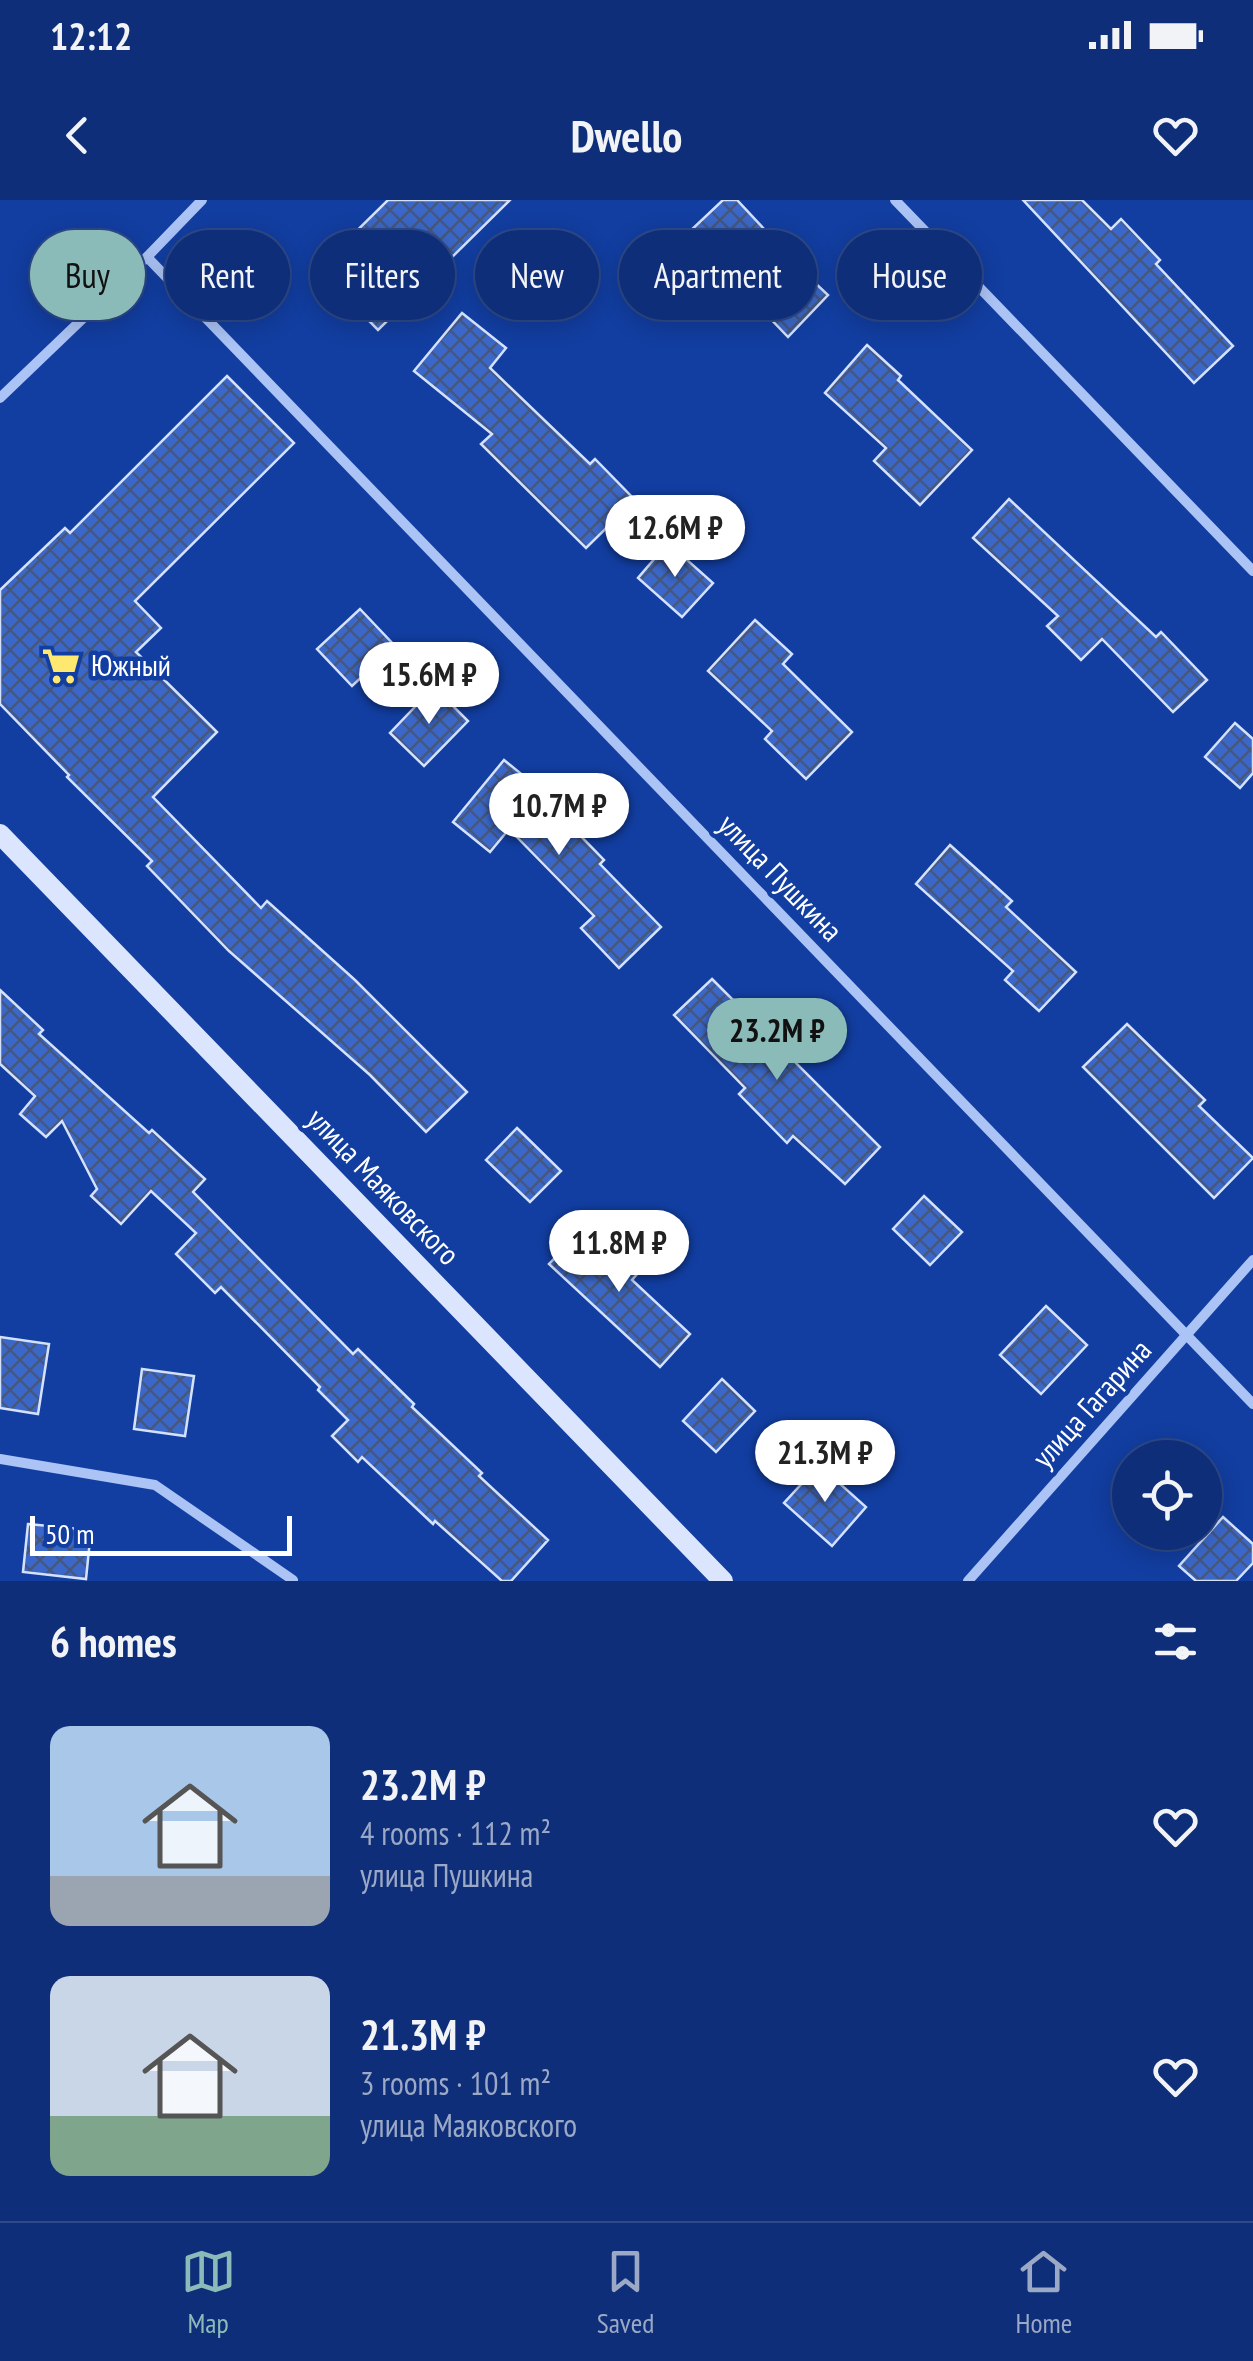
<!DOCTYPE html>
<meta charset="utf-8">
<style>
body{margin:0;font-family:"PT Sans Narrow",sans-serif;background:#17367e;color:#f1f3f6;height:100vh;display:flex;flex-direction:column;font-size:38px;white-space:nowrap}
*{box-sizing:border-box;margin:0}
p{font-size:32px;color:#9ba8c6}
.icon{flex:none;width:55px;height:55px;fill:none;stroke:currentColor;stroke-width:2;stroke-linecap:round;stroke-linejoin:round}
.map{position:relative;height:1381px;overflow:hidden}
.side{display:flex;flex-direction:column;background:#0e2e79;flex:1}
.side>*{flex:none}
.hud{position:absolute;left:30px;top:30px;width:1195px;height:90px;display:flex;gap:20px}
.buttons{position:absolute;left:1112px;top:1240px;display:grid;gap:20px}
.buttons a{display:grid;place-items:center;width:110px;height:110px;border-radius:50%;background:#0e2e79;box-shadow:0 5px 25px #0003,0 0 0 2px #2e4a8a;font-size:50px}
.scale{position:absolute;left:30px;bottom:25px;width:262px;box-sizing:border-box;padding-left:10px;border:5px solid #fff;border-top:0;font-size:28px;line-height:35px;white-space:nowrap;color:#fff;-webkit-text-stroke:8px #123ea1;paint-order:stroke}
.price{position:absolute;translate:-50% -85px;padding:0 22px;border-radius:35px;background:#fff;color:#222;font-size:32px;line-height:65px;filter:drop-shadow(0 2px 5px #0008)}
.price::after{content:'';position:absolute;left:50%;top:60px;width:30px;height:22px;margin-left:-15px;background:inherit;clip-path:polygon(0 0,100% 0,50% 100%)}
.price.on{background:#8bbbb9;color:#111}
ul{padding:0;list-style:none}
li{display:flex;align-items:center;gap:30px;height:250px;padding:0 50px}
li span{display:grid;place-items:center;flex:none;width:280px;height:200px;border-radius:20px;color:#555}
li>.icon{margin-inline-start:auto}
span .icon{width:120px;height:120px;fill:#fffc;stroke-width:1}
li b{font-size:42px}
h2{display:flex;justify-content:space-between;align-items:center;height:120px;padding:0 50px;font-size:42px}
.tag{padding:0 35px;border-radius:45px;background:#0e2e79;box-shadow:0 5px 25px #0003,0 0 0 2px #2e4a8a;font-size:35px;line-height:90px}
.tag.on{background:#8bbbb9;color:#111}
.status{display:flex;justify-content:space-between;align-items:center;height:70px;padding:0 50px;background:#0e2e79;direction:ltr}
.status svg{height:28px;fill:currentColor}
header{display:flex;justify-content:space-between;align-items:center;height:130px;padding:0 50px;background:#0e2e79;font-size:45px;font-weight:600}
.tab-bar{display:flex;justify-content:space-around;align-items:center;height:140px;border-top:2px solid #2e4a8a;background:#0e2e79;font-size:28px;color:#9ba8c6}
.tab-bar a{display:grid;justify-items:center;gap:5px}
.tab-bar .on{color:#8bbbb9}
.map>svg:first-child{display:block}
.building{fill:url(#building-cross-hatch);stroke:#d4e2fe;stroke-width:2.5}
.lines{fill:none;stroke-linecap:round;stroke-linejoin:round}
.street{stroke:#abc3f5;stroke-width:10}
.secondary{stroke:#dbe6fe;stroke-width:20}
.labels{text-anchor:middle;stroke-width:9;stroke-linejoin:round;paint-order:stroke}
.poi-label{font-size:30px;fill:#fff;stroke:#123ea1;text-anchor:start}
.street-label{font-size:30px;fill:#fff;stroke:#123ea1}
</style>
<div class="status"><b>12:12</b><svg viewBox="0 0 49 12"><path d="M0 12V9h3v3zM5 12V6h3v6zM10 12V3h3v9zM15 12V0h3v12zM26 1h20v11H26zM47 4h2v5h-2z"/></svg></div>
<header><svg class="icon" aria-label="back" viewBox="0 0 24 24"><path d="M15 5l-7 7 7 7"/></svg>Dwello<svg class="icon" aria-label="heart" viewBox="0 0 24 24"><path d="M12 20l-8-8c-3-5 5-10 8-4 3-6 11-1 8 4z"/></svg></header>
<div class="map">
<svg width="1253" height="1381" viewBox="0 0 1253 1381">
<defs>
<pattern id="building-cross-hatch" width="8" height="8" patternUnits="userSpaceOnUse" patternTransform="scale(2.5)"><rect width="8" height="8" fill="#3b68c8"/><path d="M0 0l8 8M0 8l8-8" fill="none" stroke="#45577e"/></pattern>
</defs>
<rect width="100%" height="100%" fill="#123ea1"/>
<g class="building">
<polygon points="388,0 510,0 378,130 318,69"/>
<polygon points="723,0 737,0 765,30 762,33 828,95 788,137 688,33"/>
<polygon points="1023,0 1082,0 1111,29 1121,19 1160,60 1156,64 1233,146 1194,183"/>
<polygon points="462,113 506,148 490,168 590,264 595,259 635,300 586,348 481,244 492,234 414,171"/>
<polygon points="867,145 901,176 898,180 972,250 920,305 874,261 886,248 825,193"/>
<polygon points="227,176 294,243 135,401 161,428 136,452 217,532 153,597 261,708 267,701 355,780 467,892 426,932 370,875 229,751 147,666 152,661 67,577 69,575 0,504 0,390 65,328 70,333"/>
<polygon points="1009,299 1156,437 1161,432 1207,480 1173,512 1102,439 1081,460 1047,426 1058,416 973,338"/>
<polygon points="668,343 713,383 682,417 638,378"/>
<polygon points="360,409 395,446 352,486 317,449"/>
<polygon points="755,420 792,454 783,464 852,532 806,579 765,539 772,531 708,471"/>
<polygon points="434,487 468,521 424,566 390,533"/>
<polygon points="1235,523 1253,539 1253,573 1240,588 1205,557"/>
<polygon points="504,560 541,590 539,593 604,660 600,664 661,727 619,768 581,728 594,716 509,629 490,652 453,622"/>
<polygon points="950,645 1012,701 1006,707 1076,772 1039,811 1005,780 1013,771 916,684"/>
<polygon points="712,779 880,947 845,984 793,936 787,943 739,894 745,888 674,815"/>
<polygon points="0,790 43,830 39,834 149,933 152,930 205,979 193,992 353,1154 358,1149 414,1204 412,1207 482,1273 479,1276 548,1340 511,1381 502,1381 435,1321 433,1324 362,1257 358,1262 332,1236 348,1220 318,1190 320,1187 221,1087 215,1093 176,1054 196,1033 151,991 121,1024 91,996 97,989 62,921 46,937 20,914 35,896 0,864"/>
<polygon points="1127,824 1205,900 1199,906 1253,958 1214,998 1083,867"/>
<polygon points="517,928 561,971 530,1002 486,960"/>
<polygon points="924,996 962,1032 930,1065 893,1029"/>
<polygon points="588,1024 638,1073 632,1080 690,1134 660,1167 549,1064"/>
<polygon points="1046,1106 1087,1145 1041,1194 1000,1155"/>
<polygon points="0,1137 49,1144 38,1214 0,1208"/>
<polygon points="142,1169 194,1176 185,1236 134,1229"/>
<polygon points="722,1179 755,1211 716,1252 683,1221"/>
<polygon points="819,1265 866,1307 832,1346 784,1303"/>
<polygon points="1223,1317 1253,1344 1253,1363 1236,1381 1196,1381 1179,1366"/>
<polygon points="28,1324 91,1330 86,1379 23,1372"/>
</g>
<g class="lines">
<g class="street">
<polyline points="895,0 1253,371"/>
<polyline points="147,57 1253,1204"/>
<polyline points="0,198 147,57 202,0"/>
<polyline points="0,1259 155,1285 293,1380"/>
<polyline points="968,1381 1253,1060"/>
</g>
<polyline class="secondary" points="0,634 723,1381"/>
</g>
<defs>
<g id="supermarket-bare" transform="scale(3)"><path d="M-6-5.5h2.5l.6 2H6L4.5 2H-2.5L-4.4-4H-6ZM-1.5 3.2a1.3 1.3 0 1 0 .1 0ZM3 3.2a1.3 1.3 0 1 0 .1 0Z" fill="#ffe86f" stroke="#123ea1" stroke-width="2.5" paint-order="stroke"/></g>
</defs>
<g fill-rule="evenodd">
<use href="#supermarket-bare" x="61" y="466"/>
</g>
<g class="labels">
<g class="poi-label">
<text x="91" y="476">Южный</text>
</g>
<g class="street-label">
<text transform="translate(780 678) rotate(46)" y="10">улица Пушкина</text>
<text transform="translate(383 987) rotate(46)" y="10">улица Маяковского</text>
<text transform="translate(1092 1204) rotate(-48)" y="10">улица Гагарина</text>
</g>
</g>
</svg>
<div class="buttons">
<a><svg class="icon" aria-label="locate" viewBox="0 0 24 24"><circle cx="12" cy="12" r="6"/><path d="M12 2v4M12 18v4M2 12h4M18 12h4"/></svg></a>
</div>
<div class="scale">50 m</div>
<b class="price" style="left:675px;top:380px">12.6M ₽</b>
<b class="price" style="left:429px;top:527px">15.6M ₽</b>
<b class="price" style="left:559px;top:658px">10.7M ₽</b>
<b class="price on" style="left:777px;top:883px">23.2M ₽</b>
<b class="price" style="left:619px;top:1095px">11.8M ₽</b>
<b class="price" style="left:825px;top:1305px">21.3M ₽</b>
<div class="hud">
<a class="tag on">Buy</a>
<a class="tag">Rent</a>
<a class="tag">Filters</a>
<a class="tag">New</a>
<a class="tag">Apartment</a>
<a class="tag">House</a>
</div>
</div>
<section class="side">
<h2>6 homes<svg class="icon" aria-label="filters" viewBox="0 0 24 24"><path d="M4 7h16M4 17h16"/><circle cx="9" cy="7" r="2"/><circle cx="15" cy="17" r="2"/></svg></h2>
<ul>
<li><span style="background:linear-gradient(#a9c7e8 75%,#9aa5b1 0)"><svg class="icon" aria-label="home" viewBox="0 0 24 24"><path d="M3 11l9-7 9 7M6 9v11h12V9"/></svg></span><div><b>23.2M ₽</b><p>4 rooms · 112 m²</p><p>улица Пушкина</p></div><svg class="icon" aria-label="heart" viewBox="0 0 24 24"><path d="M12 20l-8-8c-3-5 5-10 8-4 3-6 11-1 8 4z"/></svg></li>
<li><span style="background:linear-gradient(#c9d6e8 70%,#7fa58c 0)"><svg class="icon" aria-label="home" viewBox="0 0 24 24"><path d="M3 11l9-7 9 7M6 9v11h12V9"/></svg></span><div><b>21.3M ₽</b><p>3 rooms · 101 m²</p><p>улица Маяковского</p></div><svg class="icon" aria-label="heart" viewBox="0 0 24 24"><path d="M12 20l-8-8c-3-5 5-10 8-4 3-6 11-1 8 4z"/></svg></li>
</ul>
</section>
<nav class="tab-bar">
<a class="on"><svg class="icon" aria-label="map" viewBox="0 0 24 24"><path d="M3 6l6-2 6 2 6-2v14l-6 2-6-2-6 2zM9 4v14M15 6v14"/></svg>Map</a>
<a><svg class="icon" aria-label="saved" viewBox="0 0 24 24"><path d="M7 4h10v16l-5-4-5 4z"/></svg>Saved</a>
<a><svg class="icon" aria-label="home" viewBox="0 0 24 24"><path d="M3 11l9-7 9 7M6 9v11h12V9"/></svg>Home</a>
</nav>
